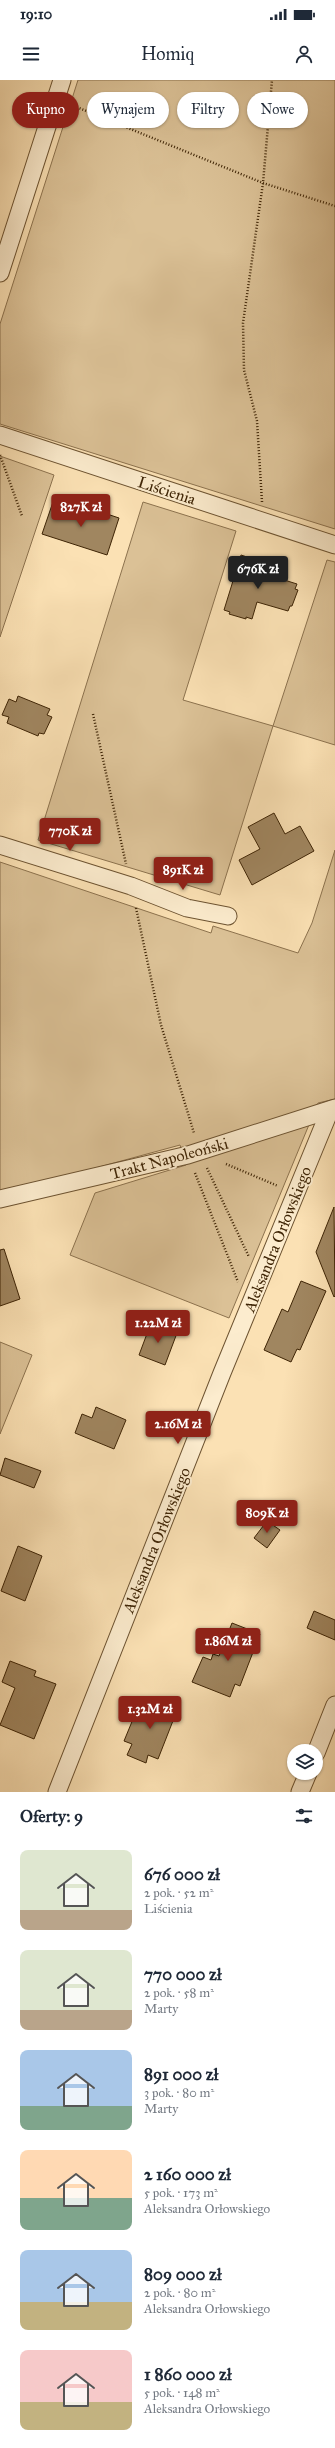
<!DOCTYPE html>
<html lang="pl">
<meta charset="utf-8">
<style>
body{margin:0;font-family:"IM FELL Great Primer",serif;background:#f6f6f7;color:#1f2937;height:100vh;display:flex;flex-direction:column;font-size:15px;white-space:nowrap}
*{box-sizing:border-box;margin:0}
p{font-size:13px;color:#747a83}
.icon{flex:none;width:22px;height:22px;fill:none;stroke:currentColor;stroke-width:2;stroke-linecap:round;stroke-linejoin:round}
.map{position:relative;height:1712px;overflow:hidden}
.side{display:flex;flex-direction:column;background:#fff;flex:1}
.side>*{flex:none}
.banner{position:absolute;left:12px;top:12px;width:311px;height:36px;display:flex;gap:8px}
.controls{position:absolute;left:287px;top:1664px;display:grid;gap:8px}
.controls a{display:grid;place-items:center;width:36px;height:36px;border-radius:50%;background:#fff;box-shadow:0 1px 3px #0004;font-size:20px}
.price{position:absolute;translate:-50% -34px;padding:0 9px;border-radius:4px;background:#8f2418;color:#fff;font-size:13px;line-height:26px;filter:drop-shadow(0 1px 2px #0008)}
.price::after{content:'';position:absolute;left:50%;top:24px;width:12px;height:9px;margin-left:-6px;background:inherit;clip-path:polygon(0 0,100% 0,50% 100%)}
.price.selected{background:#222;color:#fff}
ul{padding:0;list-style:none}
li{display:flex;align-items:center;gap:12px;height:100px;padding:0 20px}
li span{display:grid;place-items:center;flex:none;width:112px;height:80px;border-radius:8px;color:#555}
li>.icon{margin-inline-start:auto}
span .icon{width:48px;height:48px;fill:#fffc;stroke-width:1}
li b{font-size:17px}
h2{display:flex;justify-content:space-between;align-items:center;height:48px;padding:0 20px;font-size:17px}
.pill{padding:0 14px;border-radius:18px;background:#fff;box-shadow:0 1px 3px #0004;font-size:14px;line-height:36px}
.pill.selected{background:#8f2418;color:#fff}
.status{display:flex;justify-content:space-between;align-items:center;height:28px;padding:0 20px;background:#fff;direction:ltr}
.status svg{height:11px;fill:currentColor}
header{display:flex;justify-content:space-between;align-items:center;height:52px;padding:0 20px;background:#fff;font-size:18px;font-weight:600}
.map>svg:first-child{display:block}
.green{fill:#dbc196;stroke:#8c724e}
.building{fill:#a08660;stroke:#3e2405}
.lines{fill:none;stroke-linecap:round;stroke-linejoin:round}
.street-casing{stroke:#6d5331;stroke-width:19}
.path{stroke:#3e2405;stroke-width:2.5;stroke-dasharray:1 2;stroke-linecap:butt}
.street{stroke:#fcecce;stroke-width:17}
.labels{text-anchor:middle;stroke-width:4;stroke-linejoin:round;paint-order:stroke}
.street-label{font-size:16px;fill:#3e2405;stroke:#fcecce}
</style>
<div class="status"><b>19:10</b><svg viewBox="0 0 49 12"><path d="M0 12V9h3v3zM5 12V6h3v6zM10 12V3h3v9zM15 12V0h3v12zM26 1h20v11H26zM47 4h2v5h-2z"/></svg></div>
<header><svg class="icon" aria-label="menu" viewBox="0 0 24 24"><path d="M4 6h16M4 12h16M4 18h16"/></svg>Homiq<svg class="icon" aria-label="person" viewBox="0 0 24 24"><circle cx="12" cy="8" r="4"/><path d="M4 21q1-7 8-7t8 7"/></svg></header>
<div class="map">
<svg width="335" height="1712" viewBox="0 0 335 1712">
<rect width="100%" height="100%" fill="#fbe1b4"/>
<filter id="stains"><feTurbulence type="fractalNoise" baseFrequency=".005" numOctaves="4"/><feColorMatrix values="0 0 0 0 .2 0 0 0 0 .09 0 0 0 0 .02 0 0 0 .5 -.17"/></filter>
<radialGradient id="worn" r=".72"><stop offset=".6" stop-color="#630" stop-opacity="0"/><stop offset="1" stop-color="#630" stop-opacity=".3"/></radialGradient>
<g class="green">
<polygon points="78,0 335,0 335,449 0,344 0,244"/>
<polygon points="0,376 54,395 0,557"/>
<polygon points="143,422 236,451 183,620 273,646 327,480 335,482 335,665 273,646 220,815 38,760"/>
<polygon points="335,770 335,1019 318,1023 229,1238 70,1175 95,1113 186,1085 180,1065 0,1114 0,782 211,853 213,846 298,873 312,843"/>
<polygon points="0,1262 32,1275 0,1354"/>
</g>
<g class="building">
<polygon points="53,422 90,434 92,429 119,438 107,475 42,454"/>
<polygon points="241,475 265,483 262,493 297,504 295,509 298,510 292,526 290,526 288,531 257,522 252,539 246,537 246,539 229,534 230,532 224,530"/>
<polygon points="18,616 50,629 47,635 52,637 44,654 39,653 38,656 7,643 9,637 2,635 9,619 16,622"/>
<polygon points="274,733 285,754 300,746 314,771 252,805 239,780 260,769 248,747"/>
<polygon points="334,1127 335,1216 334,1217 316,1172"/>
<polygon points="4,1169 20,1219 0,1226 0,1170"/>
<polygon points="301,1201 326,1211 300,1270 297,1269 291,1282 264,1270 282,1229 288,1232"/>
<polygon points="151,1243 177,1253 165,1285 139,1275"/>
<polygon points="96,1327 126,1340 114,1369 75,1353 82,1334 92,1338"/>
<polygon points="5,1378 41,1391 34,1408 0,1395"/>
<polygon points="267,1441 280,1450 267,1468 254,1458"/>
<polygon points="18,1466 42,1476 25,1521 1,1511"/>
<polygon points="314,1531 335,1540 335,1560 307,1548"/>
<polygon points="232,1543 260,1554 240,1606 235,1604 230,1617 192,1602 203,1577 211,1580 213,1574 219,1576"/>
<polygon points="10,1581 36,1591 34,1596 56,1604 34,1659 0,1645 15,1608 2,1602"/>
<polygon points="151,1617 178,1628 158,1679 148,1675 146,1683 127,1675 132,1664 124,1661 138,1627 146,1630"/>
</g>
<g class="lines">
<g class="street-casing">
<g id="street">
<polyline points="0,193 62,0"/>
<polyline points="0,355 335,465"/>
<polyline points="0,765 131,806 187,828 228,836"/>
<polyline points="0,1119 188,1075 335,1028"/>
<polyline points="316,1673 335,1625"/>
<polyline points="57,1712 222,1293 330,1030"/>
<polyline points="300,1712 308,1693"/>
</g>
</g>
<g class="path">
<polyline points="74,26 263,103 335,126"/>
<polyline points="0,375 22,436"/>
<polyline points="262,422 257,341 244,290 243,243 263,103 272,0"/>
<polyline points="93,634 126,784"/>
<polyline points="136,828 161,945 194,1053"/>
<polyline points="226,1084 278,1106"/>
<polyline points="207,1088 249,1177"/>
<polyline points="195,1093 238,1202"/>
</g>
<use href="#street" class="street"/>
</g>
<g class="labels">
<g class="street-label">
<text transform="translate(167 410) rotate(18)" y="6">Liścienia</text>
<text transform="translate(169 1078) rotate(-15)" y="6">Trakt Napoleoński</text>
<text transform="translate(277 1159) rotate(-68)" y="6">Aleksandra Orłowskiego</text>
<text transform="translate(156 1460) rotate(-68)" y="6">Aleksandra Orłowskiego</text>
</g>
</g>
<rect width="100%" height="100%" filter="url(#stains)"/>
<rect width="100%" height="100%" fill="url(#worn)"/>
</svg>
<div class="controls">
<a><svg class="icon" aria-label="layers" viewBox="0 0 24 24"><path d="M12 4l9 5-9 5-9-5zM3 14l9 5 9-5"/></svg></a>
</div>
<b class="price" style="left:81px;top:448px">827K zł</b>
<b class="price selected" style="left:258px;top:510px">676K zł</b>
<b class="price" style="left:70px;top:772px">770K zł</b>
<b class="price" style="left:183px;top:811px">891K zł</b>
<b class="price" style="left:158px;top:1264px">1.22M zł</b>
<b class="price" style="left:178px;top:1365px">2.16M zł</b>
<b class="price" style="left:267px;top:1454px">809K zł</b>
<b class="price" style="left:228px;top:1582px">1.86M zł</b>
<b class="price" style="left:150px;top:1650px">1.32M zł</b>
<div class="banner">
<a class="pill selected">Kupno</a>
<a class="pill">Wynajem</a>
<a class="pill">Filtry</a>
<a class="pill">Nowe</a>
</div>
</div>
<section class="side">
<h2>Oferty: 9<svg class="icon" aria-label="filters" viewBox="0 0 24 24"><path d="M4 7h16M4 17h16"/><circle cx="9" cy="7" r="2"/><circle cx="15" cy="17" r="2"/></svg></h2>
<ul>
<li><span style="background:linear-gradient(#dfe7d0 75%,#b9a48a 0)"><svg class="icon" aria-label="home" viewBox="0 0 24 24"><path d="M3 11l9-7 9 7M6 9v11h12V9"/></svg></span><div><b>676 000 zł</b><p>2 pok. · 52 m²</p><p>Liścienia</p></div></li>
<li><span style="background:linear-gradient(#dfe7d0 75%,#b9a48a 0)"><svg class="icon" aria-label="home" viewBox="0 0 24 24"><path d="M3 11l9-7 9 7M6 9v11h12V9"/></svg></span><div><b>770 000 zł</b><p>2 pok. · 58 m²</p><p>Marty</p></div></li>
<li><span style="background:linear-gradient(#a9c7e8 70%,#7fa58c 0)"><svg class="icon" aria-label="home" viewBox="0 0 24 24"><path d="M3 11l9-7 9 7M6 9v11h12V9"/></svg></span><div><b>891 000 zł</b><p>3 pok. · 80 m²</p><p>Marty</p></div></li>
<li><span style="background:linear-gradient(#ffd9b3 60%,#7fa58c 0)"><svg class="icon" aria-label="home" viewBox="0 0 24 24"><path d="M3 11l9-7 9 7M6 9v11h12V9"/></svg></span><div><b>2 160 000 zł</b><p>5 pok. · 173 m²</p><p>Aleksandra Orłowskiego</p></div></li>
<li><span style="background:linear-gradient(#a9c7e8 65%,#c2b280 0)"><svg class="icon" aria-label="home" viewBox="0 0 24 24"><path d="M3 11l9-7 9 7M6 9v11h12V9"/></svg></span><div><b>809 000 zł</b><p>2 pok. · 80 m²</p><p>Aleksandra Orłowskiego</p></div></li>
<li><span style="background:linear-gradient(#f6c9c9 65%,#c2b280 0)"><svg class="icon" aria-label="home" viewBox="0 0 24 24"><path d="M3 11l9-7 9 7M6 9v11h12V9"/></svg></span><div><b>1 860 000 zł</b><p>5 pok. · 148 m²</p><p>Aleksandra Orłowskiego</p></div></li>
</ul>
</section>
